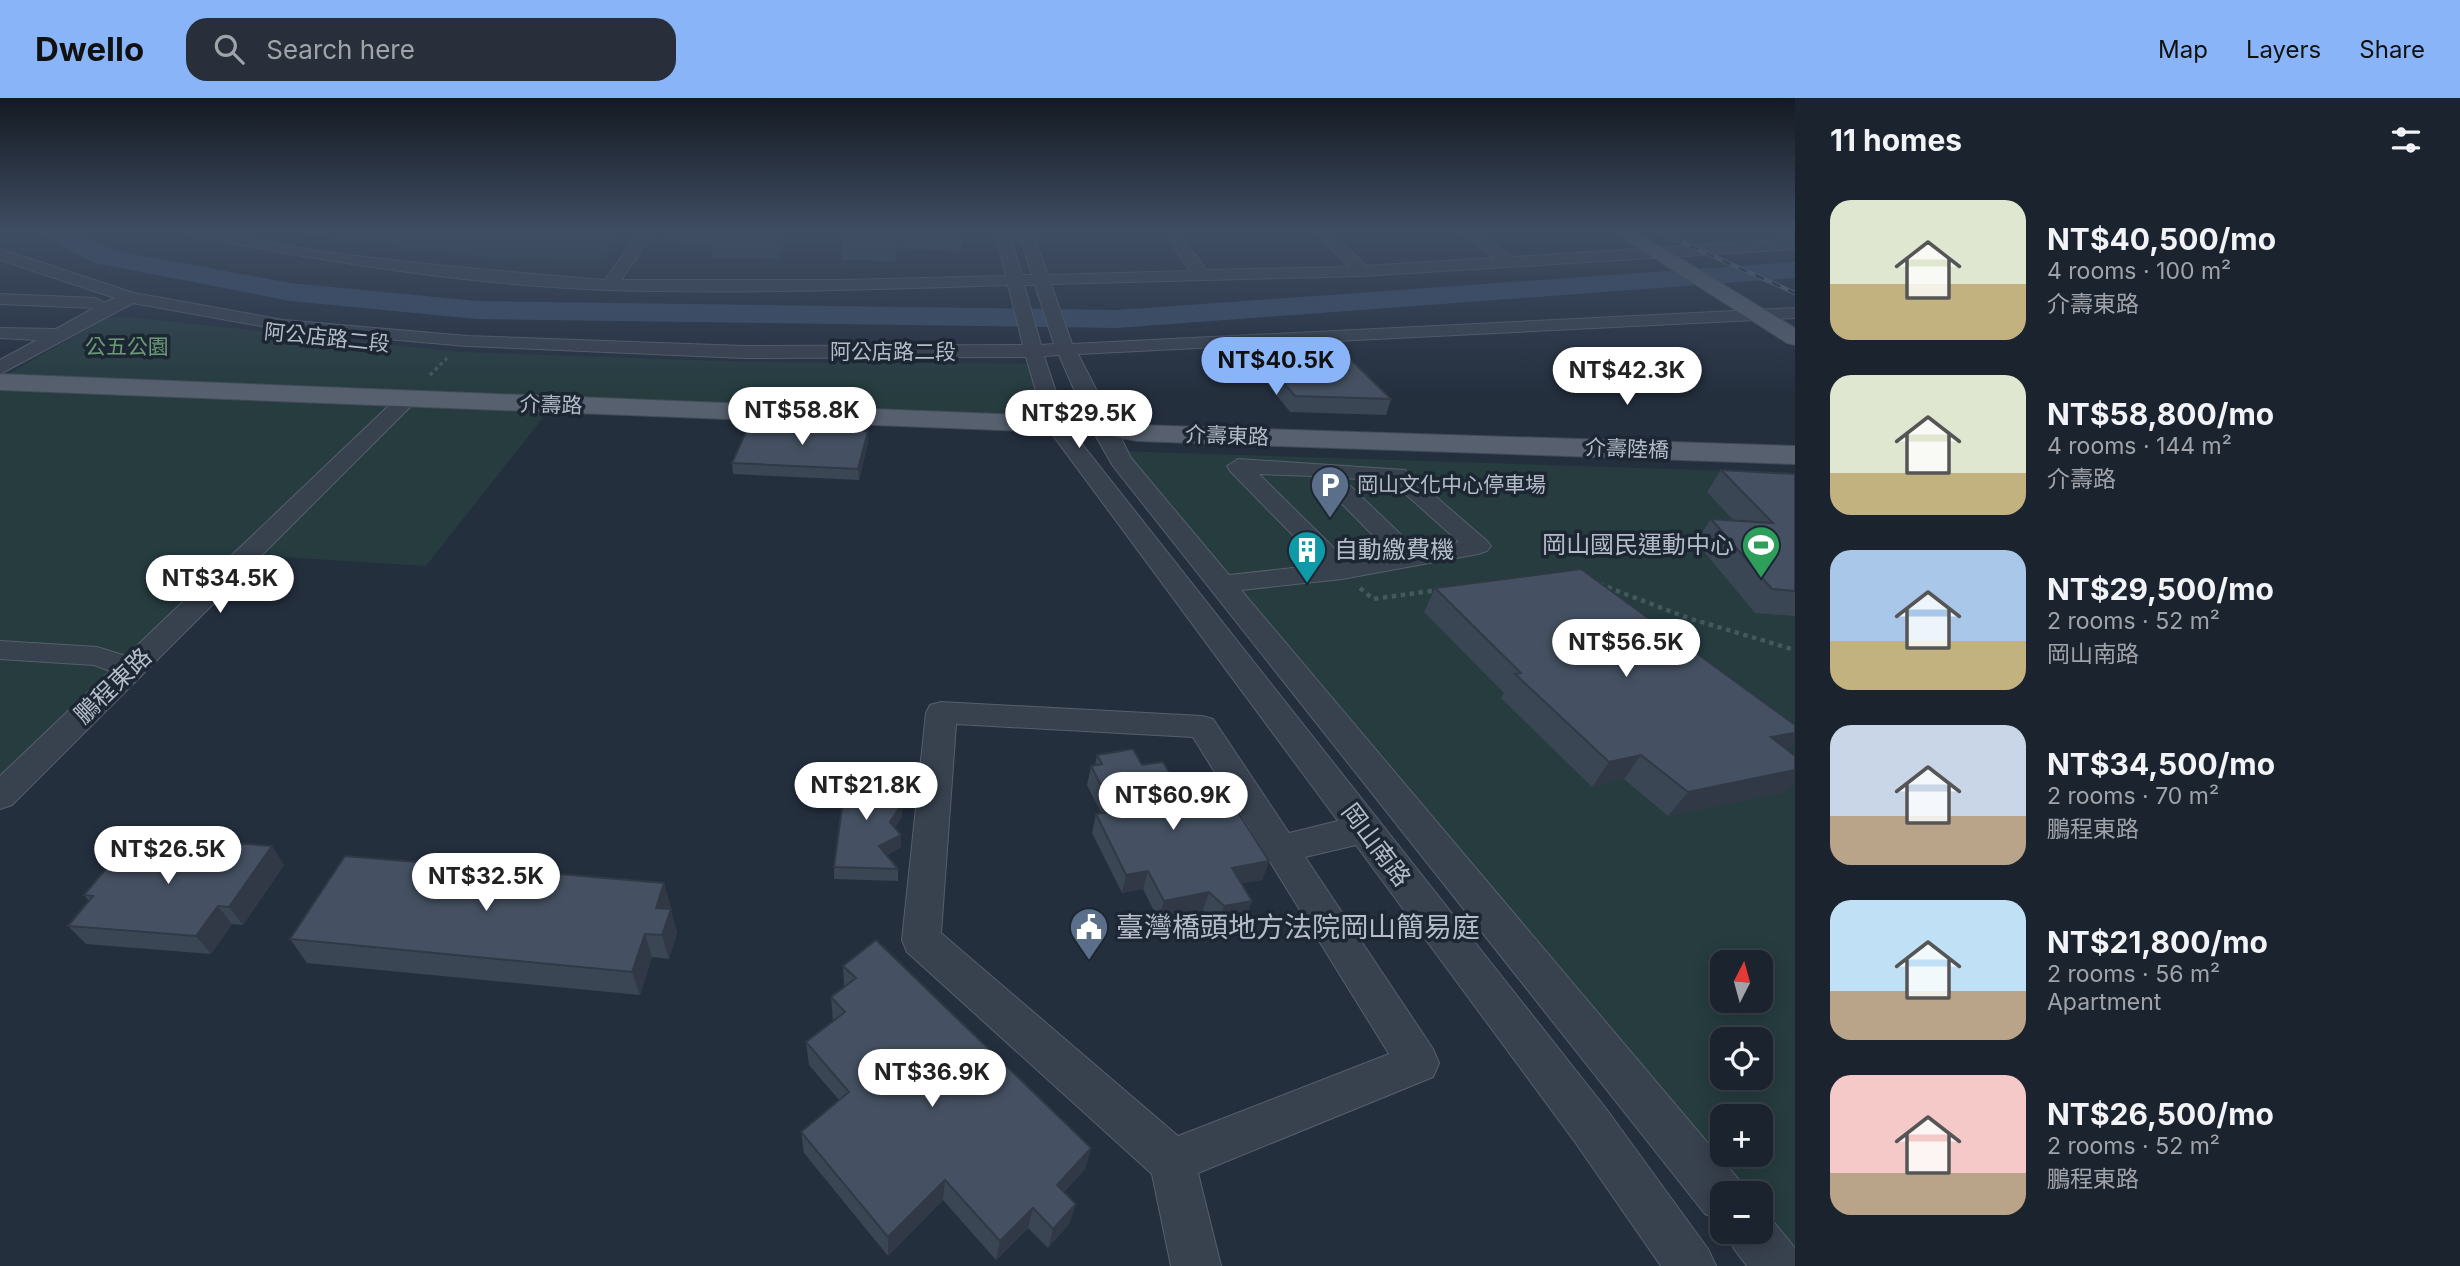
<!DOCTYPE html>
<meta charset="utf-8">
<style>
body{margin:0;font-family:Inter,"Noto Sans TC",sans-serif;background:#282f3a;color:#f1f3f6;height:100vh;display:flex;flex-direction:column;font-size:26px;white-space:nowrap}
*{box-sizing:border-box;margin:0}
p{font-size:23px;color:#a0a4aa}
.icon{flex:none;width:38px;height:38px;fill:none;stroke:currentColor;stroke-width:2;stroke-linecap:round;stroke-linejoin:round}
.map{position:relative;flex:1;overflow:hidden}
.side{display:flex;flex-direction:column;background:#1b232e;width:665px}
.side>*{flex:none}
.needle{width:46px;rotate:6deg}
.fabs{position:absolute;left:1710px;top:852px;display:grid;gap:14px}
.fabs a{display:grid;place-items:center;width:63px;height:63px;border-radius:14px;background:#1b232e;box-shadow:0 4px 18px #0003,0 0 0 2px #39404a;font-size:35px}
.price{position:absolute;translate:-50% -60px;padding:0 16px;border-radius:24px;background:#fff;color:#222;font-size:23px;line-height:46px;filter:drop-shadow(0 2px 4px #0008)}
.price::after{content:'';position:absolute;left:50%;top:42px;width:21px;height:16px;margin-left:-10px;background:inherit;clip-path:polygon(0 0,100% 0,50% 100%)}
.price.selected{background:#8ab4f8;color:#111}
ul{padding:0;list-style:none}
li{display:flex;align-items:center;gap:21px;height:175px;padding:0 35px}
li span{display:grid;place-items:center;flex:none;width:196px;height:140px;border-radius:21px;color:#555}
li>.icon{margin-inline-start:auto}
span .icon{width:84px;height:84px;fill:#fffc;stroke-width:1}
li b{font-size:30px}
h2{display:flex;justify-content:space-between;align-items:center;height:84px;padding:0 35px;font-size:30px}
header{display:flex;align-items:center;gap:42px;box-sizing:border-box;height:98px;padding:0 35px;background:#8ab4f8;color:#111}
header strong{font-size:33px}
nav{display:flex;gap:38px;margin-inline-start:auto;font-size:24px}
.search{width:490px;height:63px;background:#282f3a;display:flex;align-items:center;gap:18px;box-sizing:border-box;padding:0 24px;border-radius:21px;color:#a0a4aa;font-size:26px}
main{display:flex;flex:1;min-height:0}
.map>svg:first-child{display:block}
.green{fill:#263c3f;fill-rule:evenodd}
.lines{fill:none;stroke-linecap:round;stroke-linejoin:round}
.river{fill:#394c67;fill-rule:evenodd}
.minor-casing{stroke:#565f6c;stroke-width:2}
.major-casing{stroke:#414a57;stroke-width:2}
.path-far2{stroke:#44595c;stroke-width:2.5;stroke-dasharray:2.5 2.5;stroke-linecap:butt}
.path-far1{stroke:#44595c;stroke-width:3.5;stroke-dasharray:3.5 3.5;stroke-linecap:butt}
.path{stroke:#44595c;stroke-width:4.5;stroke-dasharray:4.5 4.5;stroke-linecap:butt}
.minor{fill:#38414e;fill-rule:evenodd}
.major{fill:#56606e;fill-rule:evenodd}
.rail-casing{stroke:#5a6575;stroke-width:4.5}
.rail{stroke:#1d2633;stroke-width:2.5;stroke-dasharray:9;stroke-linecap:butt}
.wall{fill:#3b4654}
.shaded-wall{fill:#303945}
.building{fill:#455162;stroke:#303945;stroke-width:2}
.labels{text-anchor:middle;stroke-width:7;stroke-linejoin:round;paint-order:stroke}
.far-street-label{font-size:21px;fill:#b4bcc9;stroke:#1d2633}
.far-park-label{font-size:21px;fill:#6b9a76;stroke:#1d2633}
.far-poi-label{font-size:21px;fill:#b4bcc9;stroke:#1d2633;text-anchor:start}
.poi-label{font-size:24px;fill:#b4bcc9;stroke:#1d2633;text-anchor:end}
.street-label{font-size:24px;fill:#b4bcc9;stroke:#1d2633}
.near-poi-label{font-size:28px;fill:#b4bcc9;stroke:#1d2633;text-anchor:start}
</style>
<header>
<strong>Dwello</strong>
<div class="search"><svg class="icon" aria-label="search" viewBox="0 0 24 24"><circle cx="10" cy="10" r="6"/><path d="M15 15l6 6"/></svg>Search here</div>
<nav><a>Map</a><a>Layers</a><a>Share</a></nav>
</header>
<main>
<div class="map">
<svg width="1795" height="1168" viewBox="0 0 1795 1168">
<rect width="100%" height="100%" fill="#242f3e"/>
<g class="green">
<polygon points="276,133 624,133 596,168 446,156"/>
<polygon points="126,219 460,254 754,264 1037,266 1057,328 546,316 426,468 234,456 0,684 0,281 107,220"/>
<path d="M1115 353 1795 375V1168L1760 1134V1096H1722ZM1722 864H1760V903H1722ZM1722 942H1760V980H1722ZM1722 1018H1760V1057H1722Z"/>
</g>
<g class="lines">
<polygon class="river" points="39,133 71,133 111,152 290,185 477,203 1117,212 1795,164 1795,180 1117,230 477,221 290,203 95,165 42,138"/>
<g class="minor-casing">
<g id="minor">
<path d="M182 133C229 133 272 146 318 153 413 166 509 174 605 182L640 133H655L621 182H843L1006 178 995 133H1009L1022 177H1032L1018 133H1032L1048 177 1190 173 1164 133H1178L1206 172 1349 169 1315 133H1330L1366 168 1494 160 1457 133H1474L1513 159 1795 141V151L1362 178 1051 186 1072 246 1795 210V220L1078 256 1131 360 1229 477 1322 467 1230 373 1227 368 1238 361 1405 372 1487 443 1491 448 1487 453 1478 456 1342 481 1241 492 1739 1082 1744 1096H1722V1123L1705 1116 1113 368 1090 328 1059 257 1044 258 1067 327 1607 1012 1708 1151 1716 1168H1661L1575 1044 1356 747 1305 759 1433 951 1439 965 1433 979 1198 1075 1221 1168H1171L1152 1076 907 854 902 842 926 615 930 607 941 604 1202 618 1213 621 1289 735 1338 723 1046 328 1026 259 744 260 467 248 283 232 133 205 0 276V262L37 242 0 240V230L56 231 94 210 0 206V196L96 200 104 205 115 200 0 162V151L134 195 283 222 467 238 744 248 1023 247 1008 187C876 191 742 196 610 192 469 187 327 164 189 137ZM1024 187H1035L1054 246 1041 247ZM1259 376 1315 378 1392 457 1348 464ZM1342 380 1391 383 1459 444 1417 452ZM956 626 1193 639 1389 956 1178 1038 941 835Z"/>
<polygon points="407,295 417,301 414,305 12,707 0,711 0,678 110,573 94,567 0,561 0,543 97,549 126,558 400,297"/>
<polygon points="1760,1114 1768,1117 1795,1150 1795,1168 1747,1168 1734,1151 1727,1134 1760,1134"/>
</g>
</g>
<g class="major-casing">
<g id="major">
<polygon points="1612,133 1635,133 1795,230 1795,247 1787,245"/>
<polygon points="0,276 1101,320 1137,327 1795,348 1795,366 1137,343 1101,336 0,292"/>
</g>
</g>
<polyline class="path-far2" points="308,135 328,133"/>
<polyline class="path-far1" points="430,277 447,260"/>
<g class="path">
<polyline points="1599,486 1688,520 1795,552"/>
<polyline points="1360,490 1373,501 1438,492"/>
</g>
<use href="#minor" class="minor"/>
<use href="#major" class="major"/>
<g class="rail-casing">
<polyline id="rail" points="1657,133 1795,195"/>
</g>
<use href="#rail" class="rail"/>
</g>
<g class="wall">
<polygon points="666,133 789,133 778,161 713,160 711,146 667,145"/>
<polygon points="841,133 964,133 961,153 898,151 895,163 842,162"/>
<polygon points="1258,255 1391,301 1386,317 1290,314 1255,270"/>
<polygon points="868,333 868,344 859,382 733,376 732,365"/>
<polygon points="1721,372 1795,376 1795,518 1755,515 1696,444 1711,421 1734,423 1707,394"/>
<polygon points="1435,490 1788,653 1787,694 1668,718 1624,681 1592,689 1501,600 1504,595 1424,514"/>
<polygon points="1097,657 1142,667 1180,693 1269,763 1262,782 1242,785 1252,803 1245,821 1218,826 1203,812 1158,821 1143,791 1122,795 1092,735 1096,716 1101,715 1087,687 1091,668 1095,668"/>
<polygon points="902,719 895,729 901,737 901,749 887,757 898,771 898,783 834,781 834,769"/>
<polygon points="176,740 182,747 284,767 243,827 232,826 211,856 86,846 68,828 89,803 84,797"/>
<polygon points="671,809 670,811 677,835 669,861 652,859 640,897 307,865 290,841"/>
<polygon points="843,868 1091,1050 1085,1071 1064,1094 1076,1106 1069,1126 1048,1150 1028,1130 996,1162 943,1102 888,1158 804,1055 801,1034 839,1002 809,967 806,944 833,923 831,899 844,889"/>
</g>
<g class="shaded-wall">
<polygon points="778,133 789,133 778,161 776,137"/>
<polygon points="896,133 898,133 898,151 895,163"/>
<polygon points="962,133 964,133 961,153"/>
<polygon points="868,333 868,344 859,382 858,371"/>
<polygon points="1795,635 1795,644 1783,658 1771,639"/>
<polygon points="1641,657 1624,681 1592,689 1609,664"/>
<polygon points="1795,672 1795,684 1787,694 1668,718 1688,694"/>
<polygon points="902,706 902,719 890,737 890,724"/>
<polygon points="901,737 901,749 880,760 879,748"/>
<polygon points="176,740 191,758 171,746"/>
<polygon points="272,748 284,767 243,827 229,809"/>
<polygon points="1269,763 1262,782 1226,788 1232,770"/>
<polygon points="1148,773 1143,791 1122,795 1126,777"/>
<polygon points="664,785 671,809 662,834 656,810"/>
<polygon points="1209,794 1203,812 1158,821 1164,803"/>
<polygon points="1252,803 1245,821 1218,826 1224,808"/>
<polygon points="218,808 232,826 211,856 196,838"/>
<polygon points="671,811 677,835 669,861 662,837"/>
<polygon points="645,836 652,859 640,897 632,874"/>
<polygon points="1091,1050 1085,1071 1051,1107 1057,1087"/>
<polygon points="945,1082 943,1102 888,1158 888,1139"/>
<polygon points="1076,1106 1069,1126 1048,1150 1053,1131"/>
<polygon points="1033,1110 1028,1130 996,1162 1000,1143"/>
</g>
<g class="building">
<polygon points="711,133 778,133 776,137 710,136"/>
<polygon points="841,133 896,133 895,135 841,134"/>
<polygon points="1341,252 1391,301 1295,298 1258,255"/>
<polygon points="749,327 868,333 858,371 732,365"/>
<polygon points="1721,372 1795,376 1795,493 1772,491 1711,421 1773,425"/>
<polygon points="1581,471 1795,627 1795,635 1771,639 1795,658 1795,672 1688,694 1641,657 1609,664 1515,576 1521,575 1435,490"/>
<polygon points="1133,651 1142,667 1163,664 1180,693 1194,691 1210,718 1237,713 1269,763 1232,770 1252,803 1224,808 1209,794 1164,803 1148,773 1126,777 1096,716 1114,713 1091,668 1102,666 1097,657"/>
<polygon points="847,673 876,673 902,706 890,724 901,737 879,748 898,771 834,769"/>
<polygon points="134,737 176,740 171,746 228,750 232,745 272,748 229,809 218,808 196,838 68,828 93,798 84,797"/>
<polygon points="345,758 664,785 656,810 671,811 662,837 645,836 632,874 290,841"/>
<polygon points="876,842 1091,1050 1057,1087 1076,1106 1053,1131 1033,1110 1000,1143 945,1082 888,1139 801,1034 849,994 806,944 845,914 831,899 856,880 843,868"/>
</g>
<linearGradient id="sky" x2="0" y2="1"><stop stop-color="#141a22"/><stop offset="0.45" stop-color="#3f4d63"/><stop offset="1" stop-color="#3f4d63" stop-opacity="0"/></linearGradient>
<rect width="1795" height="297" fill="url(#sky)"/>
<defs>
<g id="parking-pin" transform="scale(2.0125)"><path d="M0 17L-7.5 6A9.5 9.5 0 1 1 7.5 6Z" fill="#5c6f8a" stroke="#1d2633"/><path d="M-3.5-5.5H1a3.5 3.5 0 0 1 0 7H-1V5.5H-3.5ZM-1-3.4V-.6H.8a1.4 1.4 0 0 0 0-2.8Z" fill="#fff"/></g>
<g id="stadium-pin" transform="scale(2.0125)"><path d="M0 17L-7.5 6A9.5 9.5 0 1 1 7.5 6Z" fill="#2e9e5b" stroke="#1d2633"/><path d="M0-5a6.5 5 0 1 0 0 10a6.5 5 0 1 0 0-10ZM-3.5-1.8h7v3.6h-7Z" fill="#fff"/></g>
<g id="building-pin" transform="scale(2.0125)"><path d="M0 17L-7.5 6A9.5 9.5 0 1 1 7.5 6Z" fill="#0f9aa8" stroke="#1d2633"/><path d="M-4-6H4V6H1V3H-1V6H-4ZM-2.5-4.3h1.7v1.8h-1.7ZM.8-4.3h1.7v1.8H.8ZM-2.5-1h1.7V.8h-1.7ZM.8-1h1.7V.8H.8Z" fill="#fff"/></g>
<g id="civic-pin" transform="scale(2.0125)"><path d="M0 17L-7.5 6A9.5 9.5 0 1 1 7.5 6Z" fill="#5c6f8a" stroke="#1d2633"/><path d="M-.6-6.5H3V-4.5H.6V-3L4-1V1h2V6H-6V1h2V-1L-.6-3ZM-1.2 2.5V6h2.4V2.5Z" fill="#fff"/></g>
</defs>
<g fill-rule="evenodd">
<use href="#parking-pin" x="1330" y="387"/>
<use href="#stadium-pin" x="1761" y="447"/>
<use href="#building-pin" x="1307" y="452"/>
<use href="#civic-pin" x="1089" y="829"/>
</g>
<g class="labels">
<g class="far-street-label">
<text transform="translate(327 240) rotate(6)" y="7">阿公店路二段</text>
<text x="893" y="261">阿公店路二段</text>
<text transform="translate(551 307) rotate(2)" y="7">介壽路</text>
<text transform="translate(1227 338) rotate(2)" y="7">介壽東路</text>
<text transform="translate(1627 351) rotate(2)" y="7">介壽陸橋</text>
</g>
<g class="far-park-label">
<text x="127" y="256">公五公園</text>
</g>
<g class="far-poi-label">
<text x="1357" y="394">岡山文化中心停車場</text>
</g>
<g class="poi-label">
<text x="1734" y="455">岡山國民運動中心</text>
<text x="1334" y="460" text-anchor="start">自動繳費機</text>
</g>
<g class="street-label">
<text transform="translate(113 588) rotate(-44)" y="8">鵬程東路</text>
<text transform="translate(1376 747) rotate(53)" y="8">岡山南路</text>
</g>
<g class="near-poi-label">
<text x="1116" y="839">臺灣橋頭地方法院岡山簡易庭</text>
</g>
</g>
</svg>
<div class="fabs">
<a><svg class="needle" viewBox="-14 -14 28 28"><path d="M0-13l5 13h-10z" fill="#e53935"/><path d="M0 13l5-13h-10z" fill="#a0a4aa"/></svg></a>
<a><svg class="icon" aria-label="locate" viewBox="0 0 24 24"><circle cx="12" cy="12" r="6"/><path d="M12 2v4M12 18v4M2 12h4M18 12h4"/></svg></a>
<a>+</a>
<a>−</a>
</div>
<b class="price selected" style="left:1276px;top:299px">NT$40.5K</b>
<b class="price" style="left:1627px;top:309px">NT$42.3K</b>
<b class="price" style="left:802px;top:349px">NT$58.8K</b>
<b class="price" style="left:1079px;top:352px">NT$29.5K</b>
<b class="price" style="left:220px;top:517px">NT$34.5K</b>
<b class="price" style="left:1626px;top:581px">NT$56.5K</b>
<b class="price" style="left:866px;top:724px">NT$21.8K</b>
<b class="price" style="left:1173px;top:734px">NT$60.9K</b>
<b class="price" style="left:168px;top:788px">NT$26.5K</b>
<b class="price" style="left:486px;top:815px">NT$32.5K</b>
<b class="price" style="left:932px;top:1011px">NT$36.9K</b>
</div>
<section class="side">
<h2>11 homes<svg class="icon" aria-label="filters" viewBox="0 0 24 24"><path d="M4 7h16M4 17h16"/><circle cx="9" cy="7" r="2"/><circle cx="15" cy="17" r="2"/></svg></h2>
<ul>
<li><span style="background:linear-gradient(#dfe7d0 60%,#c2b280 0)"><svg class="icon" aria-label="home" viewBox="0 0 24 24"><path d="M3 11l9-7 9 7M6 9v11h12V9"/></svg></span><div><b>NT$40,500/mo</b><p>4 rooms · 100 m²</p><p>介壽東路</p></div></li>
<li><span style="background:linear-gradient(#dfe7d0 70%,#c2b280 0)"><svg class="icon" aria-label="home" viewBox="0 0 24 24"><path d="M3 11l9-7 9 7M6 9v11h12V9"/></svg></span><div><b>NT$58,800/mo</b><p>4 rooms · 144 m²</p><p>介壽路</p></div></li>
<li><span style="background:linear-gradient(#a9c7e8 65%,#c2b280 0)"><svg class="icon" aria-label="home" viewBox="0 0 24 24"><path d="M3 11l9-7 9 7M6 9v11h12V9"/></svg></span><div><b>NT$29,500/mo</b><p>2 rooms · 52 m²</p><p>岡山南路</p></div></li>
<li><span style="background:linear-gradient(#c9d6e8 65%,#b9a48a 0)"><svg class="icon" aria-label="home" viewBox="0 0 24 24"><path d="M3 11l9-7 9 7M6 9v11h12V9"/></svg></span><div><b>NT$34,500/mo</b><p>2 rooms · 70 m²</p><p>鵬程東路</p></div></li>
<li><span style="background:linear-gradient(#bfe0f5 65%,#b9a48a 0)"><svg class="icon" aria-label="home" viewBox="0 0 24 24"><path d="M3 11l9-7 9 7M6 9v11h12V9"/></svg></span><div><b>NT$21,800/mo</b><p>2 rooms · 56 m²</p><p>Apartment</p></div></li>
<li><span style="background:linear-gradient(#f6c9c9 70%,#b9a48a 0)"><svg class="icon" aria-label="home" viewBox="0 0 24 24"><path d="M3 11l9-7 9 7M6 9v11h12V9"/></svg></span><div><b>NT$26,500/mo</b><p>2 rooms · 52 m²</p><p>鵬程東路</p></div></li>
</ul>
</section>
</main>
